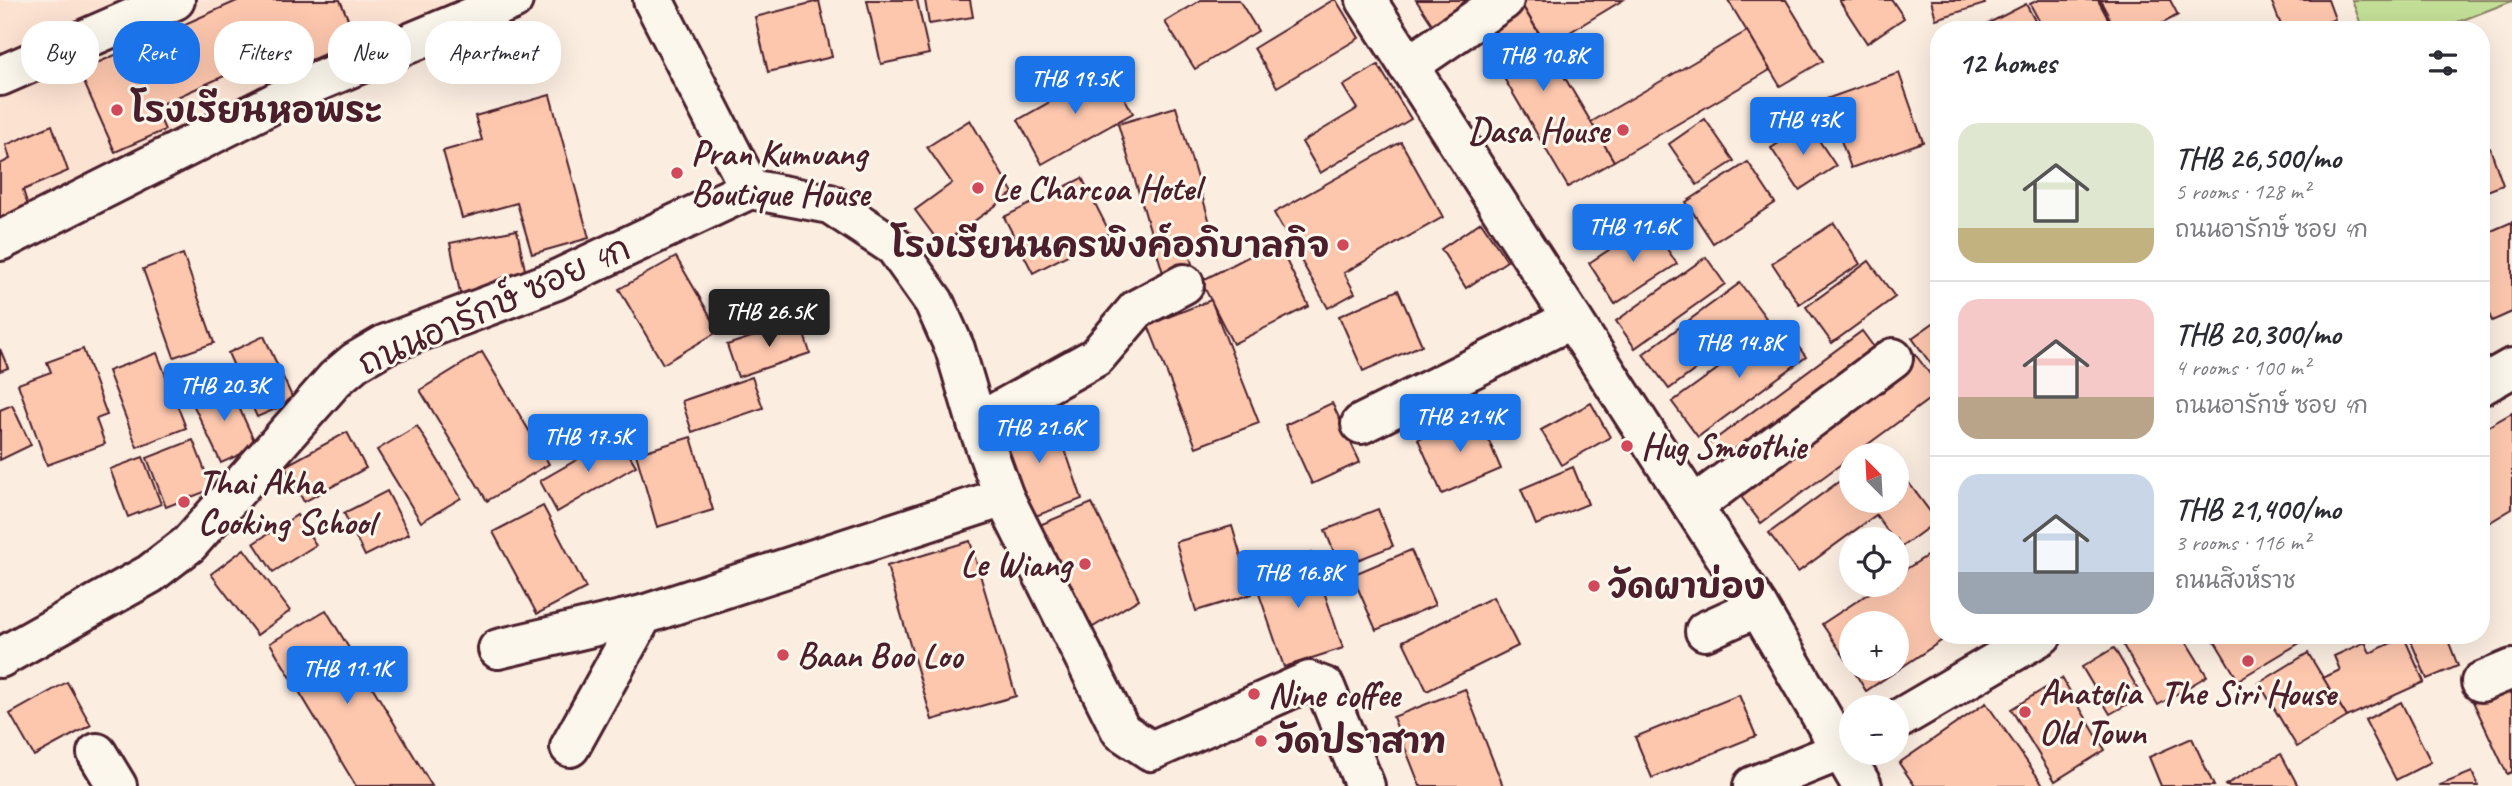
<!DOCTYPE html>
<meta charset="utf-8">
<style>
body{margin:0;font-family:Caveat,"Playpen Sans Thai",sans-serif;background:#f2f2f3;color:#2b2b33;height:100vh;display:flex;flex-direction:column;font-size:26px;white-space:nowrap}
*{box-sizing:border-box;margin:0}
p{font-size:23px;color:#7c7c81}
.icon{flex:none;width:38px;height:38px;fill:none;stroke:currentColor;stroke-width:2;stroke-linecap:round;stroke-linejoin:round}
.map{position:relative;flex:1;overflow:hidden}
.side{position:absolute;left:1930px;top:21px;width:560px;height:623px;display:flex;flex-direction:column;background:#fff;border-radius:28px;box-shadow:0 7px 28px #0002}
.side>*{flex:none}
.top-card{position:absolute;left:21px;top:21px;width:665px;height:63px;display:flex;gap:14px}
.needle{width:46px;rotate:336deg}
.buttons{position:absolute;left:1839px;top:443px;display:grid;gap:14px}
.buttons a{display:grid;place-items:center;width:70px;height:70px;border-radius:50%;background:#fff;box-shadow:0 7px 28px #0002;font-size:35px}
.price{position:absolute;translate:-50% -60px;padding:0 16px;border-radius:7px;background:#1a73e8;color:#fff;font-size:23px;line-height:46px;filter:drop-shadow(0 2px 4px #0008)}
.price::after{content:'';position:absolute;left:50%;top:42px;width:21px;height:16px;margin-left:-10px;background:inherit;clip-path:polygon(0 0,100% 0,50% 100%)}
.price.active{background:#222;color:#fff}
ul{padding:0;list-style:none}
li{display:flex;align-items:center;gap:21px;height:175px;padding:0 28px}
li+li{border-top:2px solid #e1e1e2}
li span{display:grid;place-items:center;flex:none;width:196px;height:140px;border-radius:21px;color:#555}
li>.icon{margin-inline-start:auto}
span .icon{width:84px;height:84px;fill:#fffc;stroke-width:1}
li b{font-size:30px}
h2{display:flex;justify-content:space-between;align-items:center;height:84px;padding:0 28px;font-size:30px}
.chip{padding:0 24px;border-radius:28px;background:#fff;box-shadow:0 7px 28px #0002;font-size:24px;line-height:63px}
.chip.active{background:#1a73e8;color:#fff}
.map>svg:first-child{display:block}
.built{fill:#fce2d1}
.green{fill:#c3df97;stroke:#867f61;stroke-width:2}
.building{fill:#fdc7ae;stroke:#4a1f2b;stroke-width:2}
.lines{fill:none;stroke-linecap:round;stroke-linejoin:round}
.minor-casing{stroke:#4a1f2b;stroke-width:44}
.minor{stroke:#fbf7ec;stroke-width:38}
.poi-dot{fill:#d1495b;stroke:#fbf7ec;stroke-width:2.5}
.labels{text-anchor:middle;stroke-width:6;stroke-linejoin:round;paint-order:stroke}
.poi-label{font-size:35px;font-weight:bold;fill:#4a1f2b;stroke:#fbf7ec;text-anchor:start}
.street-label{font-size:35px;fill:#4a1f2b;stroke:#fbf7ec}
</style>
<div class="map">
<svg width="2512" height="786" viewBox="0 0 2512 786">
<rect width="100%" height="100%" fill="#fbede0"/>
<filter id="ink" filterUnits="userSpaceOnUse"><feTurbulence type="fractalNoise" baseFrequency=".0143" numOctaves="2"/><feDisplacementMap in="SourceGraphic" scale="14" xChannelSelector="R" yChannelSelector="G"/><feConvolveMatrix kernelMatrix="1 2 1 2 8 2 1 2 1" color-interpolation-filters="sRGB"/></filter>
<g filter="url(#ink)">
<polygon class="built" points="0,0 470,0 0,219"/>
<polygon class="green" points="2352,0 2512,0 2512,1 2437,30 2363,30"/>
<g class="building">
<polygon points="239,0 340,0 357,40 297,66 289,47 155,107 165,130 115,152 79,71"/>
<polygon points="867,0 917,0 929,54 881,64"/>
<polygon points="925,0 970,0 973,17 929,24"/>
<polygon points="1201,0 1239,0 1258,31 1195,69 1165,22"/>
<polygon points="1333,0 1336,0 1359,38 1277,87 1254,48"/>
<polygon points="1416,0 1475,0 1434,27"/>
<polygon points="1519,0 1614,161 1568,187 1471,22"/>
<polygon points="1527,0 1623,0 1547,46 1521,3"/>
<polygon points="1728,0 1786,0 1823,61 1780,86"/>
<polygon points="1839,0 1892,0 1904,18 1867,43"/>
<polygon points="1931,0 1983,0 1985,4 1936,19"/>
<polygon points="2038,0 2098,0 2114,30 2044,30 2030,4"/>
<polygon points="2100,0 2170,0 2178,15 2150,30 2116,30"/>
<polygon points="2271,0 2328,0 2335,19 2309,30 2283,30"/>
<polygon points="819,1 832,57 768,72 755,17"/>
<polygon points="2026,4 2040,30 1980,30 1979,28"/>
<polygon points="1747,31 1770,70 1614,161 1591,122"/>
<polygon points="1378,65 1411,119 1320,173 1302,142 1357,109 1343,86"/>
<polygon points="1108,69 1133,113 1042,164 1018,120"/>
<polygon points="1899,73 1923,142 1851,168 1826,99"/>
<polygon points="550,95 589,238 532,254 517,203 462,218 443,151 482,140 475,116"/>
<polygon points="1176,107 1213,233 1185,241 1193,267 1164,276 1118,124"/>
<polygon points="1705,119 1734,161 1697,185 1669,144"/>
<polygon points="970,120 1013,193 941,245 915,210 952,183 927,147"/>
<polygon points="1808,124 1836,166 1799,190 1771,148"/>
<polygon points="52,125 68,171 23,190 28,206 0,218 0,164 10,159 6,145"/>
<polygon points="1401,142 1443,217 1344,273 1355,293 1328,308 1274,213"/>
<polygon points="2490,148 2503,185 2482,193 2482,151"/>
<polygon points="1748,162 1775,203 1713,243 1686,202"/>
<polygon points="1082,178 1110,233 1033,273 1004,217"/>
<polygon points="1481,222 1507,261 1466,288 1441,249"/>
<polygon points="2512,222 2512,312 2492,321 2482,298 2482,235"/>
<polygon points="1650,223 1677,264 1615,304 1589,263"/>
<polygon points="1834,223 1860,264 1799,304 1772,263"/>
<polygon points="517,230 528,285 461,298 450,243"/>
<polygon points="1277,242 1309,306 1233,344 1201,281"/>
<polygon points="183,254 214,343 174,357 143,269"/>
<polygon points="676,257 719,331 663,364 619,289"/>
<polygon points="1706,257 1725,284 1635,348 1616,321"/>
<polygon points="1869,261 1895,297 1832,343 1806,307"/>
<polygon points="1740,283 1766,318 1669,389 1643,354"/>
<polygon points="1398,290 1422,345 1363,371 1339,316"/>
<polygon points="1211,300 1259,423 1196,447 1148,325"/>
<polygon points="1939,319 1939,375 1912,338"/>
<polygon points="800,321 810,353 738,377 727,345"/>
<polygon points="1781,323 1806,357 1698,437 1672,402"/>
<polygon points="1862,331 1882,358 1726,473 1706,446"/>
<polygon points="264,336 294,401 257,417 228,353"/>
<polygon points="0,349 8,368 0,371"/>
<polygon points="83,349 107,415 96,419 105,444 47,465 18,384 51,372 47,362"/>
<polygon points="1911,349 1939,386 1939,392 1761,523 1730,482"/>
<polygon points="482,352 549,464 487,501 420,390"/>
<polygon points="157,353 186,428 137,447 108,371"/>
<polygon points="752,377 763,408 692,432 682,401"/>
<polygon points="228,383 257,447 221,463 191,400"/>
<polygon points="1332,403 1360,462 1312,484 1285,425"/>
<polygon points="1591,403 1610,437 1561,465 1541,430"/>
<polygon points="12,405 31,445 0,460 0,410"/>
<polygon points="1052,412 1082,499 1027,519 996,432"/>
<polygon points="1477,413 1501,469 1442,494 1418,439"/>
<polygon points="2512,413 2512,509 2482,527 2482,430"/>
<polygon points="417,426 461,498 421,522 377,450"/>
<polygon points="347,432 366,468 304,502 285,466"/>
<polygon points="618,436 636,466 557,512 540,481"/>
<polygon points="691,437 713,510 657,527 636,454"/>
<polygon points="193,440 212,489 166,507 147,458"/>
<polygon points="143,457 161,504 128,517 110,469"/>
<polygon points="1573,467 1588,504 1536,525 1521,489"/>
<polygon points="1897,467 1937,521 1900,548 1897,539 1893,539 1876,515 1798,572 1769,533 1852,472 1852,500 1897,500"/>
<polygon points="387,491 409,534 365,556 344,513"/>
<polygon points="1092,503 1139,599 1083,633 1030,529"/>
<polygon points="543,506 586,588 537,614 493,532"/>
<polygon points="1378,509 1393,546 1340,567 1325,530"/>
<polygon points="297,515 316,545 273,572 254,543"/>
<polygon points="1232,526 1252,594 1196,611 1176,542"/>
<polygon points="970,541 1016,696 932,720 887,566"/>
<polygon points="1939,548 1939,635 1950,635 1866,691 1852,668 1897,668 1897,623 1852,623 1852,668 1822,624 1883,584 1897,584 1897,575"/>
<polygon points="244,549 290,611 257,635 211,574"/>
<polygon points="1411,550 1435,605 1376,630 1352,575"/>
<polygon points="1311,553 1343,648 1284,667 1252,573"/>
<polygon points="1493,597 1518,646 1427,691 1403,641"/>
<polygon points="326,610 432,786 356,786 270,643"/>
<polygon points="2117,635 2182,635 2207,676 2158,705"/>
<polygon points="2211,635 2299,635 2303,641 2238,680"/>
<polygon points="2413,635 2446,635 2458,666 2427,679 2409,637"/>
<polygon points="2404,637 2424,682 2347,717 2323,678 2340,670 2334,656 2365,642 2370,653"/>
<polygon points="2114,648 2142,696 2110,714 2082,667"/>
<polygon points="2308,653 2347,717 2297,747 2259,683"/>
<polygon points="2062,678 2105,750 2055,781 2011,709"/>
<polygon points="2512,680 2512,772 2507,774 2469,693"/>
<polygon points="67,682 91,725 34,756 10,714"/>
<polygon points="1465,689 1503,786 1420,786 1393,717"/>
<polygon points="1739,695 1756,736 1652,778 1635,737"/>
<polygon points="2401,702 2431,762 2396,780 2365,720"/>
<polygon points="1986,703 2044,786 1915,786 1899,763"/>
<polygon points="2192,738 2214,786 2161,786 2149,757"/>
<polygon points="2281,754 2298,786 2226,786 2225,785"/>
<polygon points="2472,772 2478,786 2441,786 2440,785"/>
</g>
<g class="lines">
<g class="minor-casing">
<g id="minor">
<polyline points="653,0 750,189 830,204 895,247 934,302 955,349 977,423 1004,497 1121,731 1151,751 1309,681 1325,687 1365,786"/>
<polyline points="1366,0 1758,607 1862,786"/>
<polyline points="1408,66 1504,0"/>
<polyline points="0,76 175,0"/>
<polyline points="0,241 314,83 513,0"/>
<polyline points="2482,385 2512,368"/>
<polyline points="977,423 1096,357 1137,309 1184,284"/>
<polyline points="1361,424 1572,319"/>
<polyline points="1693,506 1893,358"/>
<polyline points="1705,631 1758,607"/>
<polyline points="498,649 643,615"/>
<polyline points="0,658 150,574 189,544 335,379 355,362 386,344 554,281 750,189"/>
<polyline points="2481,682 2512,669"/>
<polyline points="1897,720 2042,635"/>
<polyline points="570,747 643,615 1004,497"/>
<polyline points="97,753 117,786"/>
<polyline points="1753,786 1852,746"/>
</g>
</g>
<use href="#minor" class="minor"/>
</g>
</g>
<g class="poi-dot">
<circle cx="117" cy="110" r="7"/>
<circle cx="1623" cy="130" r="7"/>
<circle cx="677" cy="173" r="7"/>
<circle cx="978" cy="188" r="7"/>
<circle cx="1343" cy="245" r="7"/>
<circle cx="1627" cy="446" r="7"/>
<circle cx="184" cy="502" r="7"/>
<circle cx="1085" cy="564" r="7"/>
<circle cx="1594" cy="586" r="7"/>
<circle cx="783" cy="655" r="7"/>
<circle cx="2248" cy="661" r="7"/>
<circle cx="1254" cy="694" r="7"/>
<circle cx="2025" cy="712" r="7"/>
<circle cx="1261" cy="741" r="7"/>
</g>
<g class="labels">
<g class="poi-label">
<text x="131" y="122">โรงเรียนหอพระ</text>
<text x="1609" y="142" text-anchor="end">Dasa House</text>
<text x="691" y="165">Pran Kumuang<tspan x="691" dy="40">Boutique House</tspan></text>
<text x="992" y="200">Le Charcoa Hotel</text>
<text x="1329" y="257" text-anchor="end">โรงเรียนนครพิงค์อภิบาลกิจ</text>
<text x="1641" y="458">Hug Smoothie</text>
<text x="198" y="494">Thai Akha<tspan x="198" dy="40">Cooking School</tspan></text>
<text x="1071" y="576" text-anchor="end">Le Wiang</text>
<text x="1608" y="598">วัดผาบ่อง</text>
<text x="797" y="667">Baan Boo Loo</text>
<text x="2039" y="704">Anatolia<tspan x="2039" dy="40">Old Town</tspan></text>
<text x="2248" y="705" text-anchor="middle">The Siri House</text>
<text x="1268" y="706">Nine coffee</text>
<text x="1275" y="753">วัดปราสาท</text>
</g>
<g class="street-label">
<text transform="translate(494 305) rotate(-24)" y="12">ถนนอารักษ์ ซอย 4ก</text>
</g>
</g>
</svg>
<div class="buttons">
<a><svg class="needle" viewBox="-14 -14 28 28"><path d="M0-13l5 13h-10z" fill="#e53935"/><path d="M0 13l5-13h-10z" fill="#7c7c81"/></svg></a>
<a><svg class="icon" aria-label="locate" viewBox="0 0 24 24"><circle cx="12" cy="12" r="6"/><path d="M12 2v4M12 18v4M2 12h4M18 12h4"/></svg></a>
<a>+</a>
<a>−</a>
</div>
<b class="price" style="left:1543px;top:93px">THB 10.8K</b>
<b class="price" style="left:1075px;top:116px">THB 19.5K</b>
<b class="price" style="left:1803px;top:157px">THB 43K</b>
<b class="price" style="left:1633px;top:264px">THB 11.6K</b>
<b class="price active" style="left:769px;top:349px">THB 26.5K</b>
<b class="price" style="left:1739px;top:380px">THB 14.8K</b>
<b class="price" style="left:224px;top:423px">THB 20.3K</b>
<b class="price" style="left:1460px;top:454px">THB 21.4K</b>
<b class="price" style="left:1039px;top:465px">THB 21.6K</b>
<b class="price" style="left:588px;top:474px">THB 17.5K</b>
<b class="price" style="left:1298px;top:610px">THB 16.8K</b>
<b class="price" style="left:347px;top:706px">THB 11.1K</b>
<div class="top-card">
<a class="chip">Buy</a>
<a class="chip active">Rent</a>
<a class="chip">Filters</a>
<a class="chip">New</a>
<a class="chip">Apartment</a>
</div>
<section class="side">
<h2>12 homes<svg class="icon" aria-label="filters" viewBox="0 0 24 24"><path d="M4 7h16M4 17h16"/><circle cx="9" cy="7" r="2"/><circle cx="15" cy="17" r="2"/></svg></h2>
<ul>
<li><span style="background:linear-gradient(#dfe7d0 75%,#c2b280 0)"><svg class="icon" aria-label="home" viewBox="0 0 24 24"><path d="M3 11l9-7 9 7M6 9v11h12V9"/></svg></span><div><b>THB 26,500/mo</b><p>5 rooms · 128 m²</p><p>ถนนอารักษ์ ซอย 4ก</p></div></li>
<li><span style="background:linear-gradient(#f6c9c9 70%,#b9a48a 0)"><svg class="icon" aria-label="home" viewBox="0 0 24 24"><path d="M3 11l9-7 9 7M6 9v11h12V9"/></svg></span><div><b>THB 20,300/mo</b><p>4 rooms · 100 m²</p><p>ถนนอารักษ์ ซอย 4ก</p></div></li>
<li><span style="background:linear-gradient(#c9d6e8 70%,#9aa5b1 0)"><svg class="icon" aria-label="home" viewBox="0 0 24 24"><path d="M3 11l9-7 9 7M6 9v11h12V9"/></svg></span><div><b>THB 21,400/mo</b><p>3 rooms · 116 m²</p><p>ถนนสิงห์ราช</p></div></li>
</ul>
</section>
</div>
